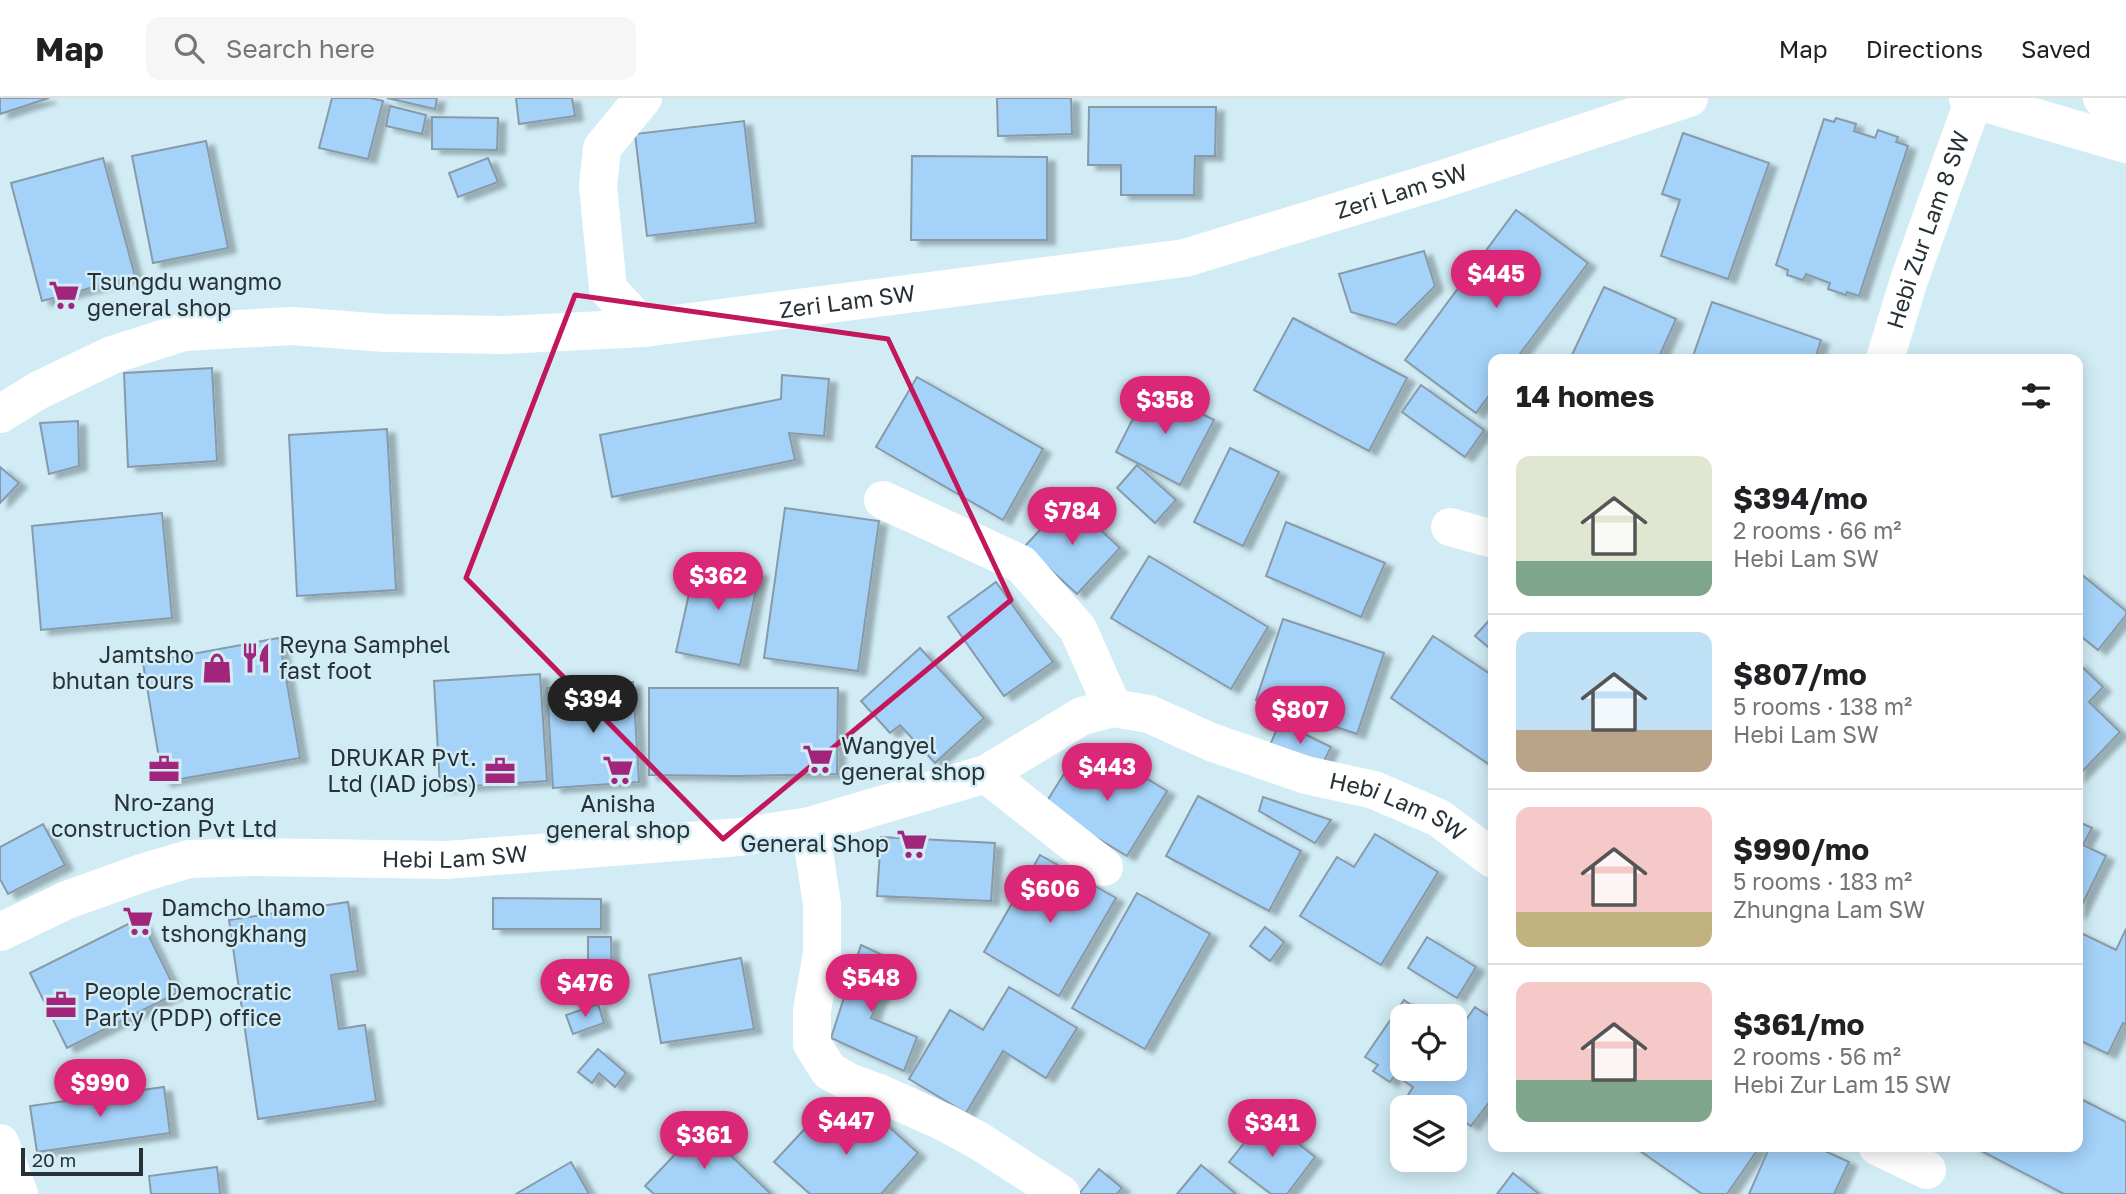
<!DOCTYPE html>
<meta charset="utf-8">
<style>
body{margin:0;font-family:"Golos Text",sans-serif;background:#f6f6f6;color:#202124;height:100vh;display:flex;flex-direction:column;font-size:26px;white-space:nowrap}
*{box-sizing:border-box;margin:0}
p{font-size:23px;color:#757577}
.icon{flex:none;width:38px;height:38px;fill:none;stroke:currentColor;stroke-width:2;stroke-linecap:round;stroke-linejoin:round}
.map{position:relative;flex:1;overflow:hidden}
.sheet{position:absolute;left:1488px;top:256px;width:595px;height:798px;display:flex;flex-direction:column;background:#fff;border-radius:14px;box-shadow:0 4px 18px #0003}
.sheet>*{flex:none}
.fabs{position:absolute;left:1390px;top:906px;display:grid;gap:14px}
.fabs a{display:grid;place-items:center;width:77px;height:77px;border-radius:14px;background:#fff;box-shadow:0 4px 18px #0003;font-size:35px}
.scale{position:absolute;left:21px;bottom:18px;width:122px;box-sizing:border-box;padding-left:7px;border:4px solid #283236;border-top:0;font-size:19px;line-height:24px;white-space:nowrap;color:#283236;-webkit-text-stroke:5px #d1ecf5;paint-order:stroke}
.price{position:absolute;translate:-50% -60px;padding:0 16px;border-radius:24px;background:#db2777;color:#fff;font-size:23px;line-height:46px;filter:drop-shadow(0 2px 4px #0008)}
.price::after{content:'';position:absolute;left:50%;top:42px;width:21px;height:16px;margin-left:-10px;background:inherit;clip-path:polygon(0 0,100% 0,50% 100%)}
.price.current{background:#222;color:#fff}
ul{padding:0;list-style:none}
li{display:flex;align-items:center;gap:21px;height:175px;padding:0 28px}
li+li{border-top:2px solid #e0e0e0}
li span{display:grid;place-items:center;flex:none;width:196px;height:140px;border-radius:14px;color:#555}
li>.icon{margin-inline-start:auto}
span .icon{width:84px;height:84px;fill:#fffc;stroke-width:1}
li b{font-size:30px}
h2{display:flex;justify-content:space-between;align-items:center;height:84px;padding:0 28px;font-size:30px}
header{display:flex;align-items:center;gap:42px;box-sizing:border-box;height:98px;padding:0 35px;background:#fff;border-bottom:2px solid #e0e0e0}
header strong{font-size:33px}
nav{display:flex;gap:38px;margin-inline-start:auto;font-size:24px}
.search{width:490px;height:63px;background:#f6f6f6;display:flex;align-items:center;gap:18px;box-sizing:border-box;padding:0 24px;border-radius:14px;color:#757577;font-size:26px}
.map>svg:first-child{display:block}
.building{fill:#a4d2f9;stroke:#889aa9;stroke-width:2;filter:url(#shadow)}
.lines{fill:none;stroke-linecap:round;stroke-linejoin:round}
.minor{stroke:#fff;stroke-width:38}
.marked{fill:none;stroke:#c2185b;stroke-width:5;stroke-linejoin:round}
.labels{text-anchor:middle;stroke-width:5;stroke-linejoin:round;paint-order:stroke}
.street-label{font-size:23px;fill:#283236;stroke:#d1ecf5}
.poi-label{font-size:23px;fill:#283236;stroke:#d1ecf5;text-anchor:start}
</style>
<header>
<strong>Map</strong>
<div class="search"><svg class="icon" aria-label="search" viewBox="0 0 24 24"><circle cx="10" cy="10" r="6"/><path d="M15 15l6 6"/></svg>Search here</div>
<nav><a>Map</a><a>Directions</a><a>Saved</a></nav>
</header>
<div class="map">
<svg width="2126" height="1096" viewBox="0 0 2126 1096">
<defs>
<filter id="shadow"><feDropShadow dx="8" dy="4.5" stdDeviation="2" flood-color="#0004"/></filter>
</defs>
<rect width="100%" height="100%" fill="#d1ecf5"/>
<g class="building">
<polygon points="0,0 49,0 0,16"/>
<polygon points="332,0 370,0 383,3 368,61 319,50"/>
<polygon points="387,0 437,0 435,11"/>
<polygon points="516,0 572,0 575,18 519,26"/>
<polygon points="997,0 1071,0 1072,36 998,38"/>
<polygon points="390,8 426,17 422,36 386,28"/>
<polygon points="1089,9 1216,9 1215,58 1195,58 1194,97 1121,97 1121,67 1088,67"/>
<polygon points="432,19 498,20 497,52 432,51"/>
<polygon points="1836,20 1856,26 1854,33 1875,40 1878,32 1898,39 1896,44 1908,48 1859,198 1847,194 1846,197 1828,191 1830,185 1806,176 1803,182 1787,177 1788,172 1776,167 1824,21 1834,24"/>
<polygon points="744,23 756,125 647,138 635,36"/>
<polygon points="1683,35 1769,65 1728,181 1661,158 1680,102 1662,96"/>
<polygon points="206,43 228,150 153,165 132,58"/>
<polygon points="912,58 1047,59 1047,142 911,142"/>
<polygon points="103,60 135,178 42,203 11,85"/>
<polygon points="488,60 498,84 458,99 449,75"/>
<polygon points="1516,112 1588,165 1516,261 1493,261 1493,292 1476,315 1405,262"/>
<polygon points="1424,153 1435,188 1396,227 1351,214 1339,176"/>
<polygon points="1604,189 1676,221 1658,261 1570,261"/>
<polygon points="1712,204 1821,242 1815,261 1692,261"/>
<polygon points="1293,220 1407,280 1369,353 1254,292"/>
<polygon points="212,270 217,363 128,369 124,275"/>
<polygon points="782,277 829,281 824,338 789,335 795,362 612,399 600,337 781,301"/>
<polygon points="917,279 1043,351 1003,422 876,349"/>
<polygon points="1421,287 1484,332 1465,359 1402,314"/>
<polygon points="1149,289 1214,322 1180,387 1116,354"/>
<polygon points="78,323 79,368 49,376 40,325"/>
<polygon points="387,331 396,492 297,498 289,337"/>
<polygon points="1230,350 1279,374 1243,448 1194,424"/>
<polygon points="1137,367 1176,402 1155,425 1117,390"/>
<polygon points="0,369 19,385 0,405"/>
<polygon points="1068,402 1120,450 1077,496 1025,448"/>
<polygon points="785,410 879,423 858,573 764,560"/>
<polygon points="162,415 172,520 41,532 32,428"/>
<polygon points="1286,424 1385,465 1361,519 1266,478"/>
<polygon points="1149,458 1268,529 1231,591 1111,520"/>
<polygon points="697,460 760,474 740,567 676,554"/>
<polygon points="2081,476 2126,513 2126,517 2098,552 2077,535 2077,481"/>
<polygon points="996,484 1053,564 1004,598 948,519"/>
<polygon points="1493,518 1493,553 1475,538"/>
<polygon points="1283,521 1384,555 1357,636 1256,602"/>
<polygon points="1433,538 1493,578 1493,669 1391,600"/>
<polygon points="279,540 300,660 163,684 143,565"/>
<polygon points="920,550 984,620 935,665 900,627 890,635 861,603"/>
<polygon points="2077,564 2103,589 2089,604 2120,634 2077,679"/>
<polygon points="540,576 547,683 440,690 434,583"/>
<polygon points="633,584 639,684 553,690 547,590"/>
<polygon points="649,590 838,590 837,676 737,678 649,677"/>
<polygon points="1280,624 1331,649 1320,671 1270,647"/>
<polygon points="1118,663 1167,693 1127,758 1044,708 1070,666 1083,673 1088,664 1110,677"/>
<polygon points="1198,698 1301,753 1269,813 1166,758"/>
<polygon points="1263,699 1331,722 1315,745 1259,713"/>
<polygon points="2077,723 2092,730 2083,747 2106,758 2077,817"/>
<polygon points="43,726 65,767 8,796 0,781 0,749"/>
<polygon points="1375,736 1438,774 1381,867 1300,818 1337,759 1354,769"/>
<polygon points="881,739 995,745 991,803 877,798"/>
<polygon points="1040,757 1116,800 1059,898 984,854"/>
<polygon points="1137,795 1210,836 1145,951 1072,910"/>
<polygon points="493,800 601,801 601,831 493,831"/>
<polygon points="348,804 358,873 331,877 339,931 365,927 376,1003 258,1021 229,822"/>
<polygon points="140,820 177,895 67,950 30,875"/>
<polygon points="1265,829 1284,844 1270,863 1250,848"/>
<polygon points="2126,831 2126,926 2123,925 2108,956 2077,941 2077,833 2116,852"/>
<polygon points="588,839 611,839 612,890 588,890"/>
<polygon points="1427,839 1476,869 1457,900 1408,870"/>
<polygon points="861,847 895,863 871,920 917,939 904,973 831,940"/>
<polygon points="741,860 754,931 661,945 649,877"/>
<polygon points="1009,889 1077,930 1046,980 1003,953 966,1015 909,981 950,912 983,932"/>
<polygon points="1404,902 1429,919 1402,919 1402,971 1454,971 1454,925 1461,929 1475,909 1493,921 1493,999 1471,1028 1454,1017 1454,1010 1444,1010 1426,998 1421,1006 1408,997 1413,989 1395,977 1390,984 1373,973 1378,967 1365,959"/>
<polygon points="598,906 604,925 573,936 566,917"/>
<polygon points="598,951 626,975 615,989 599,975 592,985 578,974"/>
<polygon points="164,989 170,1035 37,1054 30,1008"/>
<polygon points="2077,999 2126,1024 2126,1096 2064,1096 1972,1048 2077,1048"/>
<polygon points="824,1010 847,1030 858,1018 870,1029 878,1019 918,1055 881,1096 810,1096 774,1064"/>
<polygon points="1265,1019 1315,1059 1287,1096 1271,1096 1229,1064"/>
<polygon points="701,1029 771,1096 654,1096 645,1088"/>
<polygon points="1633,1048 1760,1048 1727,1096 1702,1096"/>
<polygon points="1770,1048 1814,1048 1849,1064 1834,1096 1749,1096"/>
<polygon points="571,1064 589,1096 516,1096"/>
<polygon points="1201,1067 1236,1096 1177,1096"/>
<polygon points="217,1069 220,1096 151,1096 149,1078"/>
<polygon points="1099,1071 1122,1090 1117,1096 1079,1096"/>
<polygon points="1513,1075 1539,1096 1497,1096"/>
</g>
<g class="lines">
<g class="minor">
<polyline points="643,0 602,50 598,88 608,191 644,230"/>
<polyline points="1968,0 2126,46"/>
<polyline points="2102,0 2126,23"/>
<path id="s1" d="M1885 261 1909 182 1974 1"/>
<path id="s2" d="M0 316 39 292 112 257 184 234 292 228 385 235 505 237 644 230 1185 160 1440 82 1689 0"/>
<polyline points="883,402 1021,466 1078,531 1113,610"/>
<polyline points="1450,429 1493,441"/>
<polyline points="986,676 1104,769"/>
<polyline points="810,728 822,806 822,855 812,913 812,946 829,973 851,985 879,995 946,1025 979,1043 1061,1096"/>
<path id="s3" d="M0 834 67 802 145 774 189 761 250 759 447 762 740 739 810 728 986 676 1082 618 1113 610 1149 616 1211 644 1306 677 1374 692 1439 720 1493 761"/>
<polyline points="0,1045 19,1096"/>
<polyline points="1877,1048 1927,1072"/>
</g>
</g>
<path class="marked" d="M575 197 888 241 1011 502 723 741 466 480Z"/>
<defs>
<g id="supermarket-bare" transform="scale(2.415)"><path d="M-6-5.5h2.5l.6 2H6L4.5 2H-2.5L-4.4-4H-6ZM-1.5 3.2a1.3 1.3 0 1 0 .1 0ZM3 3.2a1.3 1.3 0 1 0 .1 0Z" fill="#a0257b" stroke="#d1ecf5" stroke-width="2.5" paint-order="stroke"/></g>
<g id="restaurant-bare" transform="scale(2.415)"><path d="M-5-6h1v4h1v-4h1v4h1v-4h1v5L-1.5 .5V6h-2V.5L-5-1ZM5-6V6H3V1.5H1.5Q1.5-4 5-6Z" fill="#a0257b" stroke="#d1ecf5" stroke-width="2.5" paint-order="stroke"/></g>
<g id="shop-bare" transform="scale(2.415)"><path d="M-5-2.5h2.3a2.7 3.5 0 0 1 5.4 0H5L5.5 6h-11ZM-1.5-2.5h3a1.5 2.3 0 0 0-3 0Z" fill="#a0257b" stroke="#d1ecf5" stroke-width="2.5" paint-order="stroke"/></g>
<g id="office-bare" transform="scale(2.415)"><path d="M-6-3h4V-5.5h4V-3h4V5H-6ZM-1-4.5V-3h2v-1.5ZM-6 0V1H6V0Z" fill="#a0257b" stroke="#d1ecf5" stroke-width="2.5" paint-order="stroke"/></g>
</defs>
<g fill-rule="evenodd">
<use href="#supermarket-bare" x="64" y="197"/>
<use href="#restaurant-bare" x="256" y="560"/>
<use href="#shop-bare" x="217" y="570"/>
<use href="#supermarket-bare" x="818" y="661"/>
<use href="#office-bare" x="164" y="671"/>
<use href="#supermarket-bare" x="618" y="672"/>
<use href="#office-bare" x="500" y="673"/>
<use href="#supermarket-bare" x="912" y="746"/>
<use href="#supermarket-bare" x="138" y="823"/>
<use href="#office-bare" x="61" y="907"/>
</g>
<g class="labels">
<g class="street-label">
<text dy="8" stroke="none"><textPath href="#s2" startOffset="1435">Zeri Lam SW</textPath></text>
<text dy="8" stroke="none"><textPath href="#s1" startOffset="136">Hebi Zur Lam 8 SW</textPath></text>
<text dy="8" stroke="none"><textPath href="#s2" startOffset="868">Zeri Lam SW</textPath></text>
<text dy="8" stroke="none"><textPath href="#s3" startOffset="1456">Hebi Lam SW</textPath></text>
<text dy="8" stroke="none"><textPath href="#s3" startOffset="469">Hebi Lam SW</textPath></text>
</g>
<g class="poi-label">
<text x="87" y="192">Tsungdu wangmo<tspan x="87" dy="26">general shop</tspan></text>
<text x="279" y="555">Reyna Samphel<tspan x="279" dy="26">fast foot</tspan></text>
<text x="194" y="565" text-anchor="end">Jamtsho<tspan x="194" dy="26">bhutan tours</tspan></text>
<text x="841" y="656">Wangyel<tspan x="841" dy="26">general shop</tspan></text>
<text x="477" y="668" text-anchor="end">DRUKAR Pvt.<tspan x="477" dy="26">Ltd (IAD jobs)</tspan></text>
<text x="164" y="713" text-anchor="middle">Nro-zang<tspan x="164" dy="26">construction Pvt Ltd</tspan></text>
<text x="618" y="714" text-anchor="middle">Anisha<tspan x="618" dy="26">general shop</tspan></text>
<text x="889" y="754" text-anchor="end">General Shop</text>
<text x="161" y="818">Damcho lhamo<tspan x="161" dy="26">tshongkhang</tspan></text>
<text x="84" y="902">People Democratic<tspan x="84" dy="26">Party (PDP) office</tspan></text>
</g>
</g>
</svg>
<div class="fabs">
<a><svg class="icon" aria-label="locate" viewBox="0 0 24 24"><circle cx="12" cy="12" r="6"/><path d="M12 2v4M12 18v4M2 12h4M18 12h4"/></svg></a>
<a><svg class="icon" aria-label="layers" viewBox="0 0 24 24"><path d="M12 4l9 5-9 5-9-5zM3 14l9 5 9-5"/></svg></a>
</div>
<div class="scale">20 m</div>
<b class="price" style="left:1496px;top:212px">$445</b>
<b class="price" style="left:1165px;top:338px">$358</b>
<b class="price" style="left:1072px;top:449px">$784</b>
<b class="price" style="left:718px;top:514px">$362</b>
<b class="price current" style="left:593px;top:637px">$394</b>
<b class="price" style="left:1300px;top:648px">$807</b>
<b class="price" style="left:1107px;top:705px">$443</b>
<b class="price" style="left:1050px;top:827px">$606</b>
<b class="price" style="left:871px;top:916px">$548</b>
<b class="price" style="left:585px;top:921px">$476</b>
<b class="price" style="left:100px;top:1021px">$990</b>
<b class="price" style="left:846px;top:1059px">$447</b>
<b class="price" style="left:1272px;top:1061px">$341</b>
<b class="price" style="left:704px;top:1073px">$361</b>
<section class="sheet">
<h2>14 homes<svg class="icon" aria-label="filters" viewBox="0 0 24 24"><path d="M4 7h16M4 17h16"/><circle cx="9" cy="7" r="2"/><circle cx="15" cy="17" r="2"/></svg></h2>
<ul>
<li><span style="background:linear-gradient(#dfe7d0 75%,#7fa58c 0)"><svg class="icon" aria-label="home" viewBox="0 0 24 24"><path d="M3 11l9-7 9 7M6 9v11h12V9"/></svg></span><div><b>$394/mo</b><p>2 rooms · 66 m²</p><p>Hebi Lam SW</p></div></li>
<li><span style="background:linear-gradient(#bfe0f5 70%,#b9a48a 0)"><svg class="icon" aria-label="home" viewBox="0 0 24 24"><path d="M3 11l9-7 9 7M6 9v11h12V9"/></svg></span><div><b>$807/mo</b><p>5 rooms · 138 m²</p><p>Hebi Lam SW</p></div></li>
<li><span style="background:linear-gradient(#f6c9c9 75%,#c2b280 0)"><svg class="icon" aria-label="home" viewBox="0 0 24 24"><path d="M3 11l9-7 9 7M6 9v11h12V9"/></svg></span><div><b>$990/mo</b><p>5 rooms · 183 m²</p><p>Zhungna Lam SW</p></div></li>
<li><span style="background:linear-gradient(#f6c9c9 70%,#7fa58c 0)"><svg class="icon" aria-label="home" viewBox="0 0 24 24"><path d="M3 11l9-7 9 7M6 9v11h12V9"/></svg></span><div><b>$361/mo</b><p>2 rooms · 56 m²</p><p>Hebi Zur Lam 15 SW</p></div></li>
</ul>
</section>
</div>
